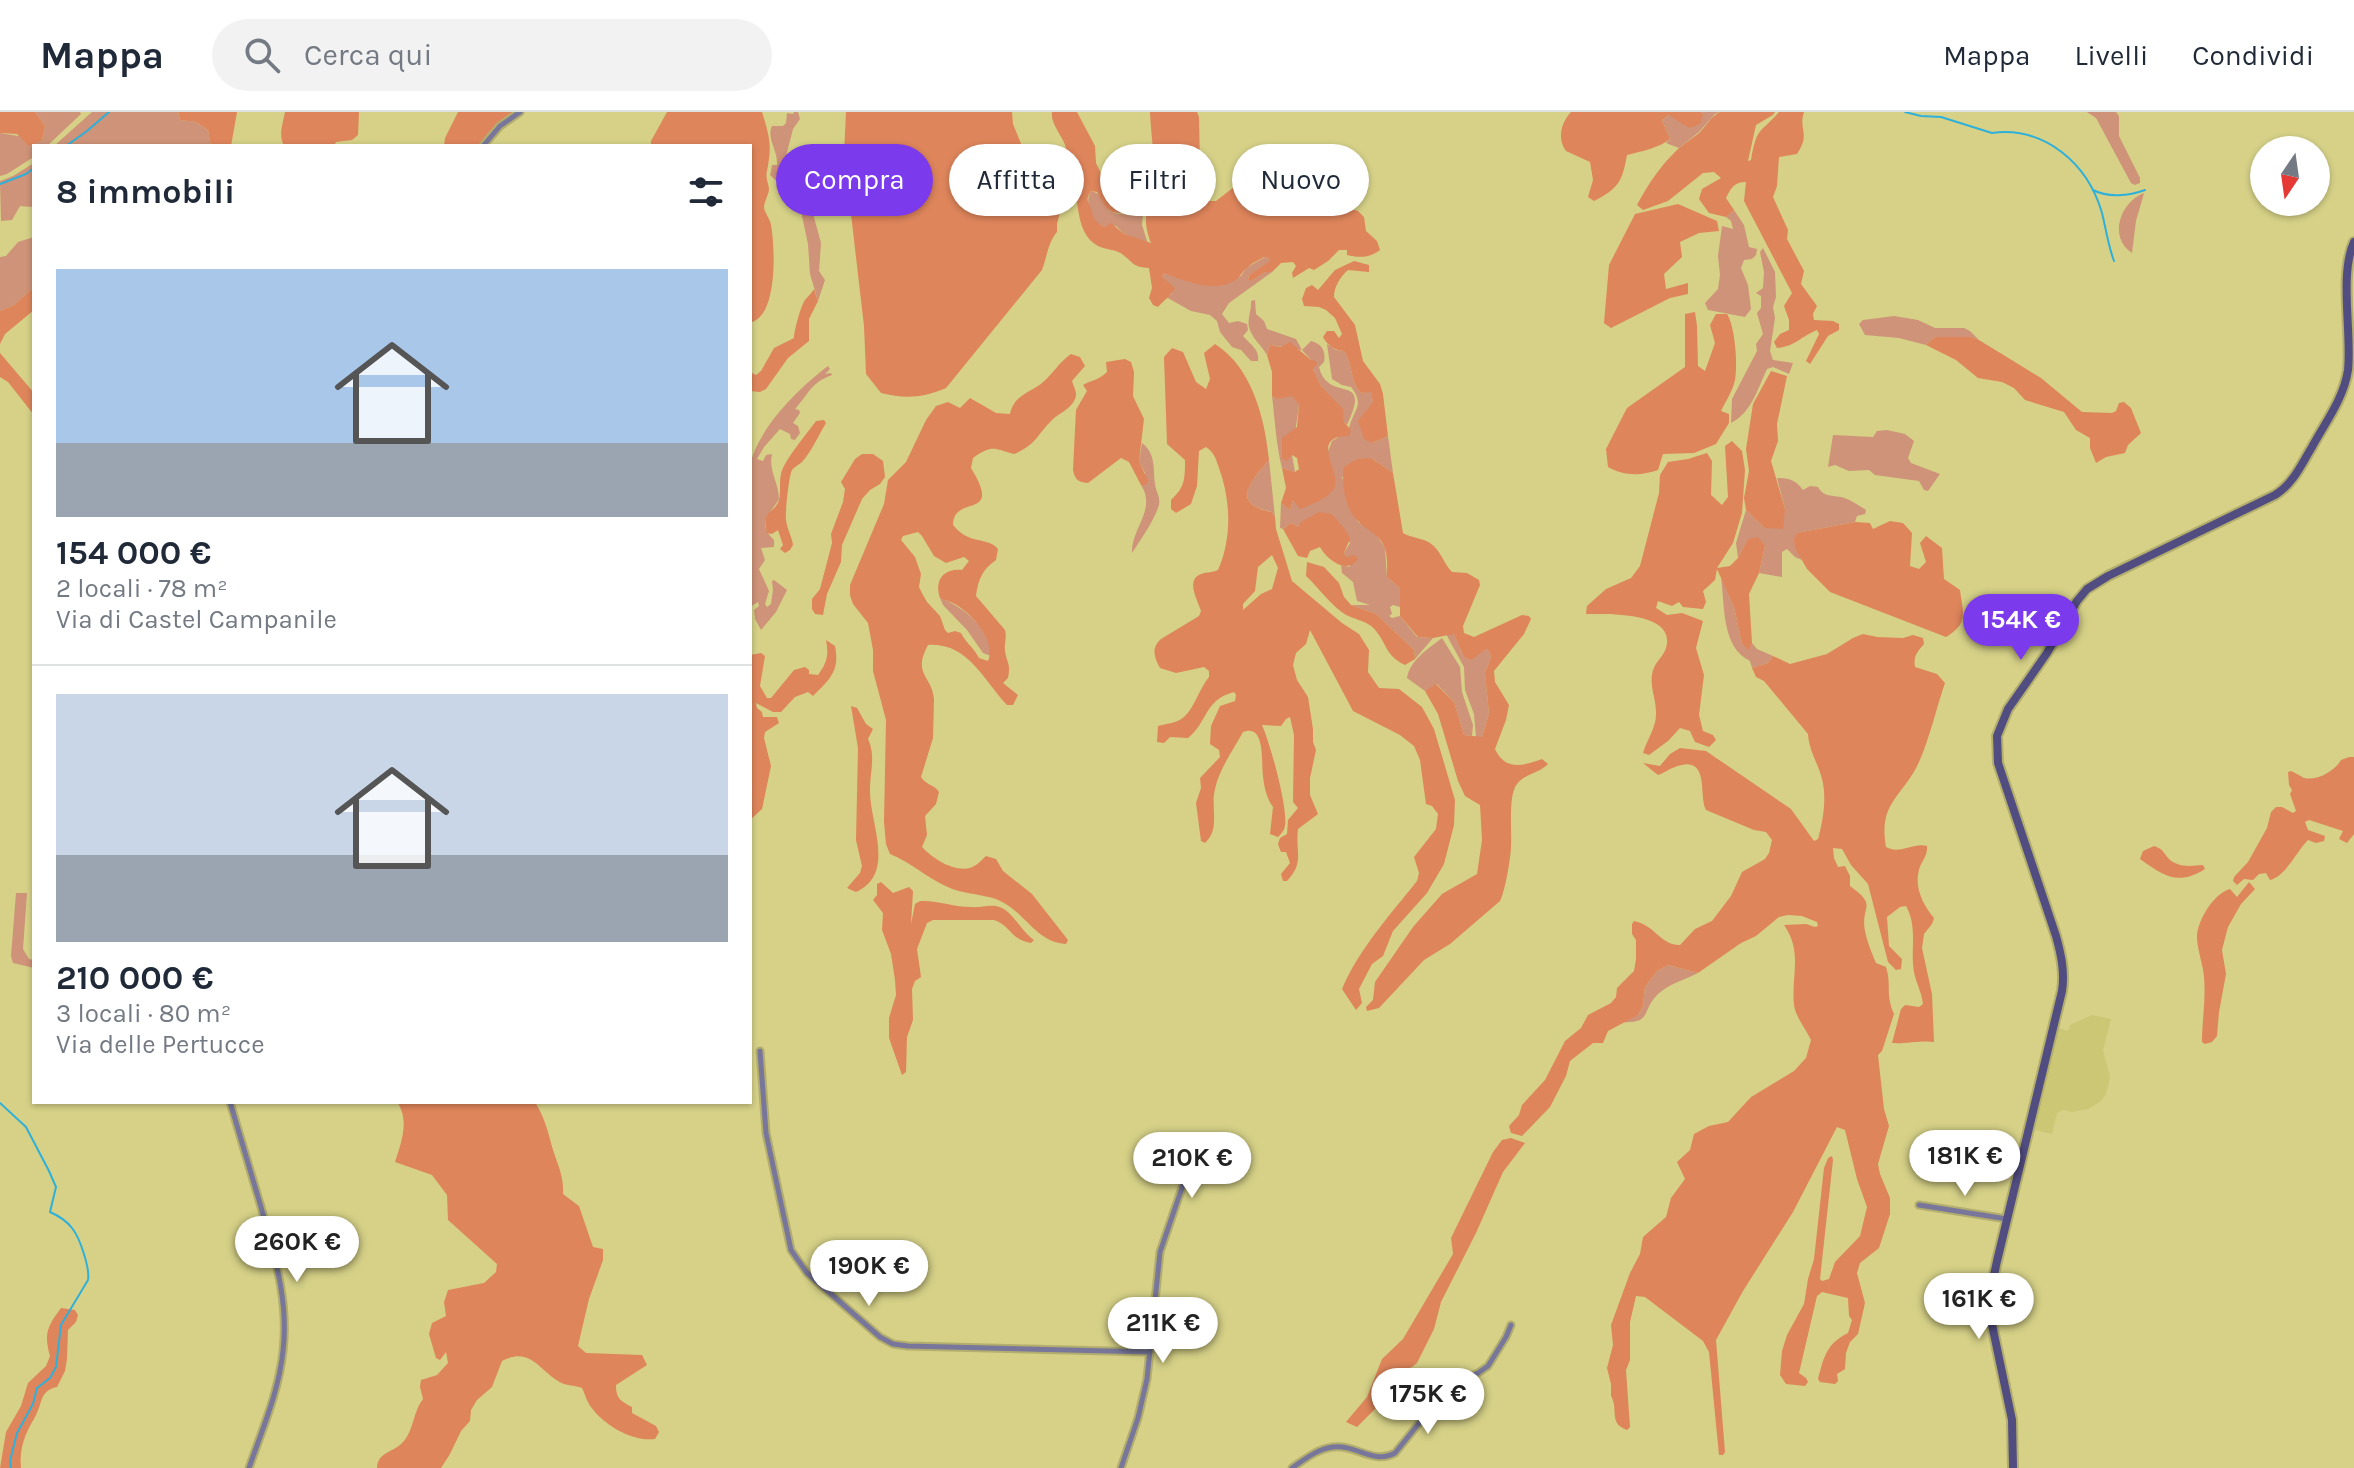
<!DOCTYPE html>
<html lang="it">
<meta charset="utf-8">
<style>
body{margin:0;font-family:Karla,sans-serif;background:#f2f2f3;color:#1f2937;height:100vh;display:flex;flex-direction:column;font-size:30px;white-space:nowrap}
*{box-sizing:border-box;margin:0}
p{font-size:26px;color:#747a83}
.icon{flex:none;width:44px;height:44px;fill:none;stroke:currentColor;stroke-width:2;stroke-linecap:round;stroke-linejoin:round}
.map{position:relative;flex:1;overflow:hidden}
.drawer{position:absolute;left:32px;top:32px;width:720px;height:960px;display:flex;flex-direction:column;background:#fff;border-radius:0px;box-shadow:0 2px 6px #0004}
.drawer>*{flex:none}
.hud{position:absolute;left:776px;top:32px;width:760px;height:72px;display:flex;gap:16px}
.needle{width:52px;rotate:193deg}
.fabs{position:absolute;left:2250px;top:24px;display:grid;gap:16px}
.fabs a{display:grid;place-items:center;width:80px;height:80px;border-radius:50%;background:#fff;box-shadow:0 2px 6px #0004;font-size:40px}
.price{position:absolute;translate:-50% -68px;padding:0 18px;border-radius:28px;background:#fff;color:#222;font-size:26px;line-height:52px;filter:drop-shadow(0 2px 4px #0008)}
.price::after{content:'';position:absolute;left:50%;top:48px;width:24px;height:18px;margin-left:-12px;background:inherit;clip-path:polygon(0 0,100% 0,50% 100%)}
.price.current{background:#7c3aed;color:#fff}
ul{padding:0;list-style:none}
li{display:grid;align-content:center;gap:16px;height:424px;padding:0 24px}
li+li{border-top:2px solid #e0e1e3}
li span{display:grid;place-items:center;height:248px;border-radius:0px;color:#555}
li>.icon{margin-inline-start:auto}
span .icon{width:144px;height:144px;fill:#fffc;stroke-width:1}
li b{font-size:34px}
h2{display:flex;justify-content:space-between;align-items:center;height:96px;padding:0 24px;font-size:34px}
.pill{padding:0 28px;border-radius:36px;background:#fff;box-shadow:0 2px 6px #0004;font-size:28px;line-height:72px}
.pill.current{background:#7c3aed;color:#fff}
header{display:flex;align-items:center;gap:48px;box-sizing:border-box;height:112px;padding:0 40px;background:#fff;border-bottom:2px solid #e0e1e3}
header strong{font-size:38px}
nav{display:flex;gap:44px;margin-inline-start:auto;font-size:28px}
.search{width:560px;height:72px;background:#f2f2f3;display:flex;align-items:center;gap:20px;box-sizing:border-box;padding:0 28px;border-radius:44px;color:#747a83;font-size:30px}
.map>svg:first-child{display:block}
.built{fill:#ccc774}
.green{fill:#ce9378}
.forest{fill:#de855b;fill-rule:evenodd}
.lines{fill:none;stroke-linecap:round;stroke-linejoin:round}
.stream{stroke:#2eb0da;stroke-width:2}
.street-casing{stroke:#b3ae6d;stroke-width:9}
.secondary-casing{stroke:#b3ae6d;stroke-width:12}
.street{stroke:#78779b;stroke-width:5}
.secondary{stroke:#514d81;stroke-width:8}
</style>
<header>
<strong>Mappa</strong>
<div class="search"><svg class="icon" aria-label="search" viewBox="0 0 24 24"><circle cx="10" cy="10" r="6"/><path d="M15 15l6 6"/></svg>Cerca qui</div>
<nav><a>Mappa</a><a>Livelli</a><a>Condividi</a></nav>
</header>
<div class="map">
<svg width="2354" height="1356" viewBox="0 0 2354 1356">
<rect width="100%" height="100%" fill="#d6d187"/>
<polygon class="built" points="2092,903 2111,907 2103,938 2110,965 2106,982 2100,990 2088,997 2072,1000 2063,998 2057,1001 2052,1022 2035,1018 2059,916 2068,919 2070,913"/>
<g class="green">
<polygon points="35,0 80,0 81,2 47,34 34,34 34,44 32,46 7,62 0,64 0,21 42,28 45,14"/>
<polygon points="92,0 178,0 180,8 196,10 208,18 211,34 54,34"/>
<path d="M794 0H798L800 7 793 17 786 44V53L790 64 811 94 821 131 819 159 825 168 818 189 810 162 808 132 799 90 770 63 772 53H777C778 38 766 26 772 14H783L786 11 787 1 793 2Z"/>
<polygon points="1701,0 1720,0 1715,2 1699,20 1679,36 1666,31 1670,27 1662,8 1669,3 1703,2"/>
<polygon points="2087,0 2116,0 2119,4 2119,24 2140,66 2140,71 2135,73 2131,71 2096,6"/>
<polygon points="34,51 34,93 31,95 20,94 12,108 1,109 0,69 13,64"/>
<path d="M1091 79C1106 83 1100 91 1110 99 1118 104 1130 101 1139 104L1143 101 1142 113 1148 132 1124 122 1116 114 1105 115 1096 111C1090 102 1085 88 1091 79Z"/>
<path d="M2144 81 2136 109 2132 141C2108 125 2120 90 2144 81Z"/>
<polygon points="1734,98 1744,113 1749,135 1757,137 1756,143 1752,147 1744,148 1741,156 1748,173 1751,197 1745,205 1708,198 1705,191 1718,177 1720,163 1718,144 1722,114 1733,117 1731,109 1726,105"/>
<polygon points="34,125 34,175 14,193 0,199 0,145 6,144 18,130"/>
<path d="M1763 136 1775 160 1776 185 1773 195 1775 206 1770 239 1773 248 1793 251 1789 262 1773 255 1767 257C1757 278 1752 300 1731 311L1732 287 1757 239 1756 232 1763 222 1757 201 1761 196V184L1756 181 1763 176 1764 160 1760 140Z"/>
<path d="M1265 145 1270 146V150L1249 163 1248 167 1252 169 1265 160H1272L1229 191 1222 202 1229 211 1238 209 1247 212 1248 218 1243 224C1250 232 1260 238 1258 249H1251L1241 238 1232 235 1220 220 1217 209 1210 203 1191 199 1166 185 1172 182 1162 165 1164 161 1196 172 1241 164 1246 156Z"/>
<path d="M1255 188 1256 202 1264 209 1267 217 1296 227 1302 238 1311 229C1322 232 1326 239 1324 250L1319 255C1328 293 1373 258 1347 313L1344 310 1342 297 1321 274 1313 257 1311 248 1302 238 1270 233 1267 243C1262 234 1251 225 1249 215 1247 206 1252 198 1251 189Z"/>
<polygon points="1894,204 1918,208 1935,216 1964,216 1970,219 1979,228 1971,225 1935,225 1926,233 1899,226 1865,223 1859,212 1863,208"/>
<path d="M1327 232 1336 238 1344 239C1353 252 1350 270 1361 281L1371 279 1373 290 1372 331 1388 324 1393 361 1371 346 1342 365 1358 410 1374 419 1385 436 1387 465 1400 476V495L1393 493 1390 495 1392 502 1389 504 1392 506 1400 504 1417 525 1433 526 1415 547 1414 538 1376 502 1351 493H1370L1357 489 1353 470 1342 461 1341 453 1350 455 1344 441 1350 431 1332 402 1299 415 1291 411 1283 417 1280 416 1281 391 1290 398 1293 388 1333 359 1327 342 1332 329 1351 318 1349 316C1354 297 1365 293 1351 275L1342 273 1332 267Z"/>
<path d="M828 254 830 257 825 262 831 261 832 263C810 271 809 282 795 297L799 298 800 301 793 311 798 314 800 321 795 328 791 327 790 322 780 317 764 335 757 347 763 349 766 343 772 342C768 358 779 371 779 387 770 403 756 410 774 428V435L761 436 765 448 759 457 769 479 765 492 767 495 771 492 773 478 772 469 774 468 787 478 776 500 761 518 755 507 754 498 759 494 758 490 750 495V353C759 315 798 277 828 254Z"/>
<path d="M1292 283 1299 293 1292 343 1295 360 1282 356C1276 332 1275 308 1272 284L1277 287Z"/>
<polygon points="1887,318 1905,322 1914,329 1908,346 1911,351 1940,362 1928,379 1924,378 1919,369 1875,363 1869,358 1849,359 1835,353 1828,355 1833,323 1873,325 1877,319"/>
<path d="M1142 331C1156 342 1153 356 1155 372 1156 381 1162 386 1158 396 1152 412 1141 427 1132 441 1131 416 1157 398 1141 373H1146L1145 361 1139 349Z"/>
<path d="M1269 348 1275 405 1272 400C1229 391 1251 369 1269 348Z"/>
<path d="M1777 366C1789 366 1796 368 1803 378L1810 374 1818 375C1824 385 1830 383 1841 385 1850 387 1858 393 1866 398L1865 402 1857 404 1855 410 1797 421C1791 433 1799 437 1802 448L1795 445 1787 437 1782 440V465L1759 461 1765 434 1748 427 1738 446 1736 431 1746 398 1765 416 1785 397Z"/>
<path d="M1721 465 1734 495 1742 532 1749 537 1752 531 1757 537 1773 544 1768 551 1752 556 1750 549C1721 535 1725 493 1721 465Z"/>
<path d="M940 486C964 495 990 516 991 544L983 541 967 518 943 493Z"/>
<polygon points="1446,522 1454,522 1464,545 1470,547 1486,537 1489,539 1491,545 1485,561 1489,602 1482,625 1476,625 1474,602 1465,578 1464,555"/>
<path d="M1442 526 1460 555 1462 580 1473 613 1472 624 1464 623 1454 590 1437 572 1425 579 1407 566C1410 548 1428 537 1442 526Z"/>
<polygon points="16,781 27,781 23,837 29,847 34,848 34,856 13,851 11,844"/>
<path d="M1668 853 1698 861C1686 867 1669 872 1658 882 1641 898 1653 912 1621 910L1638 903 1643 894 1645 875 1657 859Z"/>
</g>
<g class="forest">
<polygon points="0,0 35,0 45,14 42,28 29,34 17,22 0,21"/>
<polygon points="178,0 237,0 231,34 211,34 208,18 196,10 180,8"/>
<path d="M285 0H359L358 23 352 28 336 30 334 34H284C278 23 283 11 285 0Z"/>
<polygon points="458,0 513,0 491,19 479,33 444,34 445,26"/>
<path d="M667 0H762C770 26 772 33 767 59 765 66 769 72 769 78 768 84 764 90 764 96 765 101 770 107 771 113 775 135 778 202 752 210L750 215V34H651V29Z"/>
<path d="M846 0H1012L1013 12 1022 34 1038 92 1042 97H1054L1060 100 1057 112V120C1048 130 1047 145 1042 158L946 276C924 286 904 287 881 281L866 262 864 214 844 42Z"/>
<path d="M1052 0H1077L1095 34 1096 51 1107 74 1131 95 1142 97 1143 101 1139 104 1112 100 1106 96 1097 80 1091 79C1085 88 1088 88 1091 97 1094 107 1094 110 1105 115L1111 111 1124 122 1151 131C1140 101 1150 103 1153 76 1156 52 1151 25 1150 0H1197L1199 5 1200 57 1195 69 1198 80 1204 89H1216L1234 75C1246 74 1261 78 1272 73 1286 68 1326 13 1337 50V93L1358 99 1364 105 1366 119 1377 129 1380 138C1370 146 1359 146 1347 143V138H1339L1328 149 1314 158 1309 156 1293 166 1292 161 1296 154 1293 150 1281 151 1272 160H1265L1252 169 1248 168 1249 163 1269 150 1270 146 1264 145C1259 148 1252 151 1248 155 1242 159 1241 165 1234 169 1213 181 1184 169 1164 161L1162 165 1175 176C1171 184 1164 188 1158 195L1153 193 1149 186 1152 176 1149 156C1132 155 1134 151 1122 142 1115 137 1106 138 1098 134 1077 122 1080 97 1074 78L1070 79 1069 86 1063 93H1056C1053 82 1060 79 1063 69 1066 59 1068 46 1066 36 1063 24 1050 12 1052 0Z"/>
<path d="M1571 0H1701L1703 2 1700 12 1689 16 1669 3 1662 8 1670 27C1661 35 1640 40 1627 43 1622 70 1619 76 1594 89L1588 85 1593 68 1590 50 1566 39C1557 26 1561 11 1571 0Z"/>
<path d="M1720 0H1775L1773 3 1756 13 1748 49 1751 48C1757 14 1759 23 1779 0H1804C1798 18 1811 21 1797 42L1779 45 1777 74 1773 85 1788 118 1787 127 1804 159 1801 172 1817 194 1813 202 1814 208 1833 209 1839 212V218L1828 224 1810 252 1806 249 1819 222 1817 218C1800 225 1796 234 1777 236L1774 230 1780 222 1789 218V208L1784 194 1792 181 1744 89 1746 70C1734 70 1731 76 1726 86L1734 98 1726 105 1709 101 1699 87 1702 77 1721 66 1714 60 1703 61 1668 89 1643 98 1637 93C1648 72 1661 53 1678 37 1684 32 1691 27 1698 22 1706 15 1710 5 1720 0Z"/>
<polygon points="1678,92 1717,109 1719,119 1699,121 1680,130 1682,145 1664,162 1666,177 1688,171 1688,182 1670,186 1611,216 1604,211 1609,153 1635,102"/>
<path d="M1354 149 1369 153V160L1348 158C1340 165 1334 175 1334 185L1355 213 1363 249 1380 272 1383 282 1388 324 1372 331 1364 327 1358 309 1373 290 1371 280 1361 281C1350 270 1353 252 1344 239 1334 238 1328 234 1323 225L1327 219H1334L1339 226 1342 222 1335 206 1326 198 1319 195 1304 194 1302 187 1306 176 1312 173 1318 178 1335 158Z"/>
<polygon points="34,175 34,198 5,222 0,232 0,199 14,193"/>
<path d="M814 177 818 189 809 207V229L788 246 766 277 760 280 750 279V260L756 263 761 259 774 236 794 226C794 219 801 193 805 188 808 184 812 181 814 177Z"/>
<path d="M1695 200 1697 214 1698 254 1705 259 1715 231 1710 213 1716 202H1727C1735 214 1738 253 1735 268 1733 278 1726 289 1721 299L1729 302V311L1716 332 1694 341 1663 342 1658 358C1641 364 1624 364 1608 355L1606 337 1627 296 1685 255V202Z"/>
<polygon points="1935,225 1971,225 1979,228 2041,266 2082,300 2112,301 2116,299 2119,291 2124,290 2131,296 2141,321 2128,333 2125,341 2106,345 2096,351 2090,336 2090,326 2076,318 2064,300 2025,288 2014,276 2002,270 1978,266 1956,248 1926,233"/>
<path d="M1290 230 1311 248 1316 249 1317 252 1313 257 1321 274 1343 297 1344 310 1351 318 1349 324C1306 324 1345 363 1333 378 1326 388 1310 393 1300 397L1293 388 1290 398 1281 391 1286 376 1282 356 1295 360 1299 357 1297 346 1292 343 1287 349 1282 346V326L1297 315 1299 293 1292 284 1277 287 1272 284V260L1267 243 1270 233 1281 235Z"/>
<path d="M1215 232C1252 255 1265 307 1269 348 1251 369 1229 392 1272 400L1275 405 1276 417 1292 469 1342 511 1359 522 1369 538 1368 560 1379 576 1399 577 1422 595 1434 617 1455 688 1454 713 1444 752 1427 781 1393 819 1383 844 1372 852 1359 877 1362 891 1356 898 1342 877C1359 837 1390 803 1417 769L1419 761 1414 745 1436 717 1438 702 1432 694 1426 692 1420 648 1414 634 1400 623 1353 599 1310 518 1306 532 1296 541 1293 553 1297 568 1308 585 1313 617V630L1316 638 1310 666V683L1318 702 1298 717C1295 741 1305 750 1287 769H1283L1281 762 1290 751 1286 740H1281L1278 732 1280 726 1287 722 1288 708 1298 696 1293 690 1294 623 1290 605 1286 607 1281 614 1262 613C1270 631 1288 695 1285 714 1284 719 1281 722 1278 725L1270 722 1273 695C1267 687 1264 675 1263 664 1261 651 1266 611 1243 620 1234 637 1219 657 1215 677 1210 696 1221 716 1205 731L1201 729 1196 691 1201 676 1200 666 1220 645 1219 638 1210 632 1211 614 1220 594 1235 589 1236 583 1234 580C1204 588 1208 610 1188 626L1170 625 1164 631 1157 630 1158 614C1166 612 1177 611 1184 605 1195 595 1199 577 1209 565V559L1204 555 1176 561 1160 556C1154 545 1151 536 1161 527L1199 504 1201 499C1197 486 1184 466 1204 461 1209 460 1214 460 1218 458 1232 426 1231 389 1219 356 1216 347 1214 340 1206 335L1199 339 1197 374 1191 392 1176 401 1171 397V388C1185 375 1185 367 1185 348L1167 332 1164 245 1172 236 1183 240 1196 270 1206 277 1210 267 1204 241ZM1272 443 1278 456 1272 477 1261 482 1243 498V492L1255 479 1258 455Z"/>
<polygon points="0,241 34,281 34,303 8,270 0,265"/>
<path d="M1071 242 1080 245 1085 254 1072 269C1074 276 1078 281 1075 287 1071 297 1059 301 1052 308 1037 323 1036 333 1014 342 994 337 993 332 973 346L971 356C1004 410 953 381 953 413 970 434 987 424 998 437L996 448C983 457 978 467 976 484L1005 518C1007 527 1004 531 1005 539 1007 552 1011 551 1008 566L1003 571 1018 583 1013 593H1007C984 569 968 530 928 533 912 563 932 563 934 587L933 626 921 665C926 673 935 673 939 680L936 692 925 704 927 723 922 735C932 746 953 760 970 756 976 754 981 749 986 744L996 747 1003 759 1032 782 1068 828 1066 832C1038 831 1026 803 1004 791 990 782 966 783 950 776 928 767 911 750 890 742L886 732 884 710 886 608 873 559V538L868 511 853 492 850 483V473L884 392 888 368 906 350 926 308 936 294 948 290 960 296 970 286 996 301 1010 302C1014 283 1028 282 1042 271 1053 262 1059 250 1071 242ZM918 420 922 424 934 444 946 451 964 445 969 449 962 458C943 456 934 469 940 486 946 489 953 490 958 494 974 504 996 530 988 549L979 546C974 536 966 531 961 521L955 519 948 521 945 518 940 504 927 490 923 483 919 475 921 462 915 445 901 428 903 424Z"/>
<path d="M1125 247 1131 250 1134 260 1133 284 1144 307 1139 349 1148 369 1146 373H1141L1129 350 1121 346 1088 371C1078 370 1075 368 1073 358L1076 298 1087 279 1083 273C1094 267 1097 269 1107 260L1106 250Z"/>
<polygon points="1771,259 1787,264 1777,312 1778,329 1771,349 1785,397 1783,417 1765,416 1746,398 1744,386 1749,359 1746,337 1753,292"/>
<path d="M824 308 826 311C818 324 812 339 802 350 800 352 794 355 792 358 789 363 785 401 786 408 787 417 792 425 793 433L790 438 785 441 780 437 783 433 778 418 772 422 767 421C761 397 774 403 779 388 781 380 779 370 781 362 783 350 808 320 816 309Z"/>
<path d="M1732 329 1742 339 1745 358 1742 401 1733 431 1717 456 1730 454 1738 446 1748 427 1758 425 1765 434 1759 461 1749 482 1752 531 1749 538 1742 532 1734 495 1717 457 1715 468 1703 479 1706 490 1703 497 1683 495 1679 490 1672 494 1658 489 1656 496 1667 503 1682 501 1703 509 1696 536 1704 563 1699 603 1703 619 1713 623 1716 628 1709 635 1695 630 1690 619 1680 616 1668 629 1649 643 1643 641C1647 627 1657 615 1656 600 1656 587 1650 575 1652 563 1653 551 1663 546 1666 536 1677 499 1606 502 1586 502L1587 494 1606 477 1631 466 1640 454 1659 381 1660 363 1668 350 1688 347 1707 341 1712 349 1711 383 1722 393 1728 385 1725 334Z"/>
<polygon points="862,342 873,342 883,349 885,365 880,372 870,378 862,387 842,433 841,450 827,482 823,503 815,502 812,497 812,487 820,477 832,431 831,422 843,390 845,377 841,370 855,347"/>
<path d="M1371 346 1393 361 1403 421C1412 426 1422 426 1430 431 1440 437 1444 452 1452 460L1467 461 1479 468 1480 473 1463 514 1464 521 1474 525 1522 503 1529 504 1531 507 1524 522 1494 559 1495 570 1509 593 1506 608 1495 637C1505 659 1523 654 1542 647L1548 652C1540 661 1524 662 1517 672 1508 682 1512 720 1511 734 1511 745 1505 780 1500 789L1450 832 1424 848 1379 896 1367 899 1366 895 1373 888 1375 870 1413 815 1442 782 1477 762 1482 728 1480 693 1465 684 1458 669 1438 602 1425 579 1436 572 1454 590 1464 623 1482 625 1489 602 1485 561 1491 545 1489 539 1486 537 1471 548 1464 545 1454 522 1433 526 1418 525 1400 504V476L1387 465C1387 456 1388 442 1384 434 1378 421 1366 418 1357 408 1345 396 1341 371 1344 355L1357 347Z"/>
<path d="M1319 400 1332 402C1339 411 1346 416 1350 427L1344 441 1346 445 1355 443 1358 447C1347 463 1327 448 1320 435L1310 439 1307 446 1298 444 1283 417 1291 411 1299 415 1301 410Z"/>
<path d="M1890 409 1903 411 1912 421 1910 454 1919 457 1926 450 1920 431 1926 424 1942 436 1944 467 1960 478C1963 502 1969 511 1946 525L1830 480 1807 457 1795 436 1794 427 1797 421 1855 410 1870 411 1873 417Z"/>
<path d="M1307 450 1324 455 1339 471 1344 485 1351 493 1376 502 1414 538 1415 547 1405 553C1385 543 1388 534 1376 519 1368 508 1353 508 1343 501 1329 491 1318 475 1306 464Z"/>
<path d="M1863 522 1877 525 1903 526 1913 523 1923 526 1924 532C1918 539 1913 544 1915 555L1937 562 1945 571C1936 597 1930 625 1919 650 1903 685 1878 690 1886 735 1900 743 1913 730 1927 734 1928 744 1921 749 1919 758 1914 775 1923 793 1934 806L1932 812 1924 822 1922 836 1932 882 1934 930C1924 928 1904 932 1892 931L1901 897 1905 893 1919 895 1923 892C1922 881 1916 871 1914 860 1910 838 1918 815 1906 794L1900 795 1887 805 1889 834 1902 847 1901 857 1896 858 1888 850 1868 772 1851 753 1842 737 1833 736 1834 746 1838 755 1845 754 1850 764V774C1879 795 1860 793 1865 819 1867 830 1872 841 1876 851L1886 855C1892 874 1885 881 1894 902L1882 939 1878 943 1884 997 1889 1014 1878 1052 1880 1062 1890 1086V1102L1879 1136 1860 1151 1857 1161 1865 1191 1858 1222 1850 1230 1846 1241 1845 1257 1837 1262 1838 1269 1835 1272 1820 1270 1818 1267C1824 1245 1826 1232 1848 1221L1852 1208 1849 1204 1848 1186 1822 1180 1817 1184 1799 1261 1806 1266 1808 1270 1805 1274 1786 1272 1780 1263 1782 1239 1787 1223 1804 1192 1808 1167 1814 1147 1824 1056 1828 1046 1832 1044 1833 1048 1820 1167 1822 1169 1829 1167 1835 1150 1860 1124 1867 1095 1857 1067 1845 1018 1837 1015 1793 1100 1743 1179 1716 1228 1725 1340 1723 1343H1719L1709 1240 1703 1229 1645 1185 1636 1184 1630 1210V1248L1626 1258 1630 1315 1627 1318C1608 1311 1619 1298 1611 1284V1272L1607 1256 1613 1233 1611 1213 1630 1161 1640 1142 1643 1125 1666 1105 1671 1086 1685 1067 1677 1050 1690 1038 1694 1022 1709 1014 1728 1010 1751 985 1794 959 1806 946 1811 928C1806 917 1796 906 1794 893 1791 864 1803 840 1784 813L1806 812 1815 815 1818 814 1817 810 1802 804 1788 803 1779 805 1756 824 1741 831 1698 861 1668 853 1657 859 1645 875 1643 894 1638 903 1608 919 1603 931H1593L1570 949 1566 964 1550 995 1522 1024 1511 1021 1509 1014 1519 1003 1522 993 1545 968 1565 929 1581 916 1588 903 1611 891 1616 885 1617 876 1634 859 1636 847V828L1632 822V812L1634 809C1655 813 1660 833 1680 833L1695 817 1712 809 1731 784 1742 760 1765 747 1769 741 1772 728 1766 720 1754 718 1706 698C1698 684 1711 641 1675 655 1669 657 1664 661 1658 663L1643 651 1660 654 1670 642 1680 636 1706 639 1791 697 1814 729 1818 727C1823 709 1827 686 1822 667 1818 651 1809 639 1808 622L1764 569 1756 565 1752 556 1768 551 1773 544 1790 552 1827 542 1853 526Z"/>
<path d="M826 528 835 534C840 559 830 567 813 584L808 580 795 585 781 600H773L756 591 757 596 762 600 763 605H777L779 611 765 620 764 626 771 654 762 697 750 708C750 688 754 656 750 637V543L761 541 765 544 760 574 767 586H771L794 558 805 555 809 558V562L818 563C827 551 829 543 826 528Z"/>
<path d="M851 594 857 596 866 612 873 617 868 627C876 644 870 660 870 677 869 711 897 761 856 780L847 776 860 761 862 754 856 728 858 636Z"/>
<path d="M2349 645H2354V722L2347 731 2339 727 2343 719 2309 708 2305 710 2308 718 2325 724 2324 729 2316 731 2308 728C2296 740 2286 764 2270 768L2266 761 2259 762 2253 768 2244 767 2237 773 2233 769 2234 765 2248 750 2267 716 2271 700 2276 695H2282L2293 701 2296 699 2290 682 2292 678 2289 673 2288 660 2291 659C2296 661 2300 664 2304 666 2317 669 2335 659 2341 648Z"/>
<path d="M2154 734C2164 737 2163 741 2169 747 2179 756 2191 754 2203 753L2205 757C2178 774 2164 764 2140 747L2143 739Z"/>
<path d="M881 770 893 781 909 775 913 779 911 812 915 792 920 789C937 788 954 795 971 795 982 796 992 791 1002 796 1014 802 1022 820 1034 828L1031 831C1011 828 1010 813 994 808H933L927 811 917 837 921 865 915 869 912 877 913 908 907 925 906 960 902 963 889 926V906L896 883 895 868 891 842 882 818 883 801 873 788 877 783V772Z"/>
<path d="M2249 770 2255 777 2241 792 2228 815 2222 838 2226 862 2219 900 2217 924 2212 930 2205 932 2202 930C2202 909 2206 887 2204 865 2203 853 2198 840 2197 827 2196 810 2214 781 2230 777L2237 785Z"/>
<path d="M397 990H535C545 1006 548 1020 553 1038 558 1054 564 1064 563 1082L579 1094 593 1135 603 1137V1148L589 1187 578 1234 586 1241 642 1243 647 1253 616 1273C616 1286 620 1289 632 1295V1301L656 1314 659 1320 655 1327C632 1330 604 1313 591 1295 587 1290 585 1282 582 1276 574 1273 564 1274 558 1269 537 1256 530 1235 502 1249L492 1275 477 1288 471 1298 470 1309 461 1319 450 1342 441 1356H377C378 1339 394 1341 404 1329 414 1317 413 1300 423 1287L420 1275 421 1268 437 1263 448 1251 446 1240 440 1248 436 1246 429 1222 432 1211 446 1204 444 1190 448 1178 484 1171 496 1160 497 1152 448 1108 447 1083 432 1063 395 1050C401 1031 410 1008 397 990Z"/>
<polygon points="1511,1026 1525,1031 1503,1060 1476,1121 1441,1190 1434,1217 1417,1251 1412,1255 1398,1260 1378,1294 1357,1315 1346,1310 1367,1285 1382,1247 1403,1227 1453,1142 1451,1126 1493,1040 1502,1028"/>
<path d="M61 1196 75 1198 78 1203 76 1210 68 1218 67 1247 65 1259 57 1275C39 1279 43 1291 35 1305 25 1322 19 1336 21 1356H0L6 1320 21 1294 28 1271 46 1254 50 1244C44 1221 47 1215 61 1196Z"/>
</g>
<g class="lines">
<g class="stream">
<path d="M1905 0 1921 4 1941 5 1992 21C2045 14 2088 52 2102 101 2106 117 2108 133 2114 149"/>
<polyline points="66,34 87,19 109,0"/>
<polyline points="0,72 26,62 34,56"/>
<path d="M2093 78C2108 86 2129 84 2145 78"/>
<path d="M0 991 26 1015 49 1059 56 1075 50 1100C59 1104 66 1108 72 1116 80 1126 90 1156 88 1168L61 1213 56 1255 50 1266 37 1276 33 1292 17 1321 10 1349 11 1356"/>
</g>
<g class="street-casing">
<g id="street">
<polyline points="483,34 500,14 520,0"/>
<polyline points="760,939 766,1021 791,1138 807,1161 880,1225 893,1232 908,1234 1150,1240"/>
<path d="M230 990C240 1025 251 1060 261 1095 274 1143 289 1188 283 1239 279 1279 262 1318 249 1356"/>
<polyline points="1919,1093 2007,1107"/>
<polyline points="1121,1356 1138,1306 1147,1267 1160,1140 1198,1029"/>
<path d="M1292 1356C1305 1347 1317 1337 1333 1335 1356 1332 1373 1353 1395 1341L1449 1274 1478 1261 1488 1254 1506 1225 1511 1213"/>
</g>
</g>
<g class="secondary-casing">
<path id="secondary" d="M2013 1356 2012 1308 1990 1203V1182L1997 1149 2062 879C2065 860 2061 842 2056 824L1998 651 1997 624 2008 597 2047 541 2077 489 2087 477 2108 464 2275 383C2293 372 2301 353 2312 335 2325 311 2344 286 2348 258 2352 221 2339 163 2354 130"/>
</g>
<use href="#street" class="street"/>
<use href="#secondary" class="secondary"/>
</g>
</svg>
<div class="fabs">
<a><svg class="needle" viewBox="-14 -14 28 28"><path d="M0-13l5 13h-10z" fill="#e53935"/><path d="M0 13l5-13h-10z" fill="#747a83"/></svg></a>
</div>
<b class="price current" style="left:2021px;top:550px">154K €</b>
<b class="price" style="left:1965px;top:1086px">181K €</b>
<b class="price" style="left:1192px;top:1088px">210K €</b>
<b class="price" style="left:297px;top:1172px">260K €</b>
<b class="price" style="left:869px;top:1196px">190K €</b>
<b class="price" style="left:1979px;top:1229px">161K €</b>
<b class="price" style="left:1163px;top:1253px">211K €</b>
<b class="price" style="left:1428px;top:1324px">175K €</b>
<div class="hud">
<a class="pill current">Compra</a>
<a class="pill">Affitta</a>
<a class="pill">Filtri</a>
<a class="pill">Nuovo</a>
</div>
<section class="drawer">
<h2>8 immobili<svg class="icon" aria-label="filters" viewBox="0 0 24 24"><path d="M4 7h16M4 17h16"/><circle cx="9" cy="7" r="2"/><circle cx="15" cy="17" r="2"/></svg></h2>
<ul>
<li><span style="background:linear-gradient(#a9c7e8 70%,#9aa5b1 0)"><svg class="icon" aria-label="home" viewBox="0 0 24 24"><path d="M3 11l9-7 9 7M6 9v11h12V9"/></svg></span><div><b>154 000 €</b><p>2 locali · 78 m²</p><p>Via di Castel Campanile</p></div></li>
<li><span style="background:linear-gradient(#c9d6e8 65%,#9aa5b1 0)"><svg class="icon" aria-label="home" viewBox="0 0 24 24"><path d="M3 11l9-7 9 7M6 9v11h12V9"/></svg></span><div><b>210 000 €</b><p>3 locali · 80 m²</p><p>Via delle Pertucce</p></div></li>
</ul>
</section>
</div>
